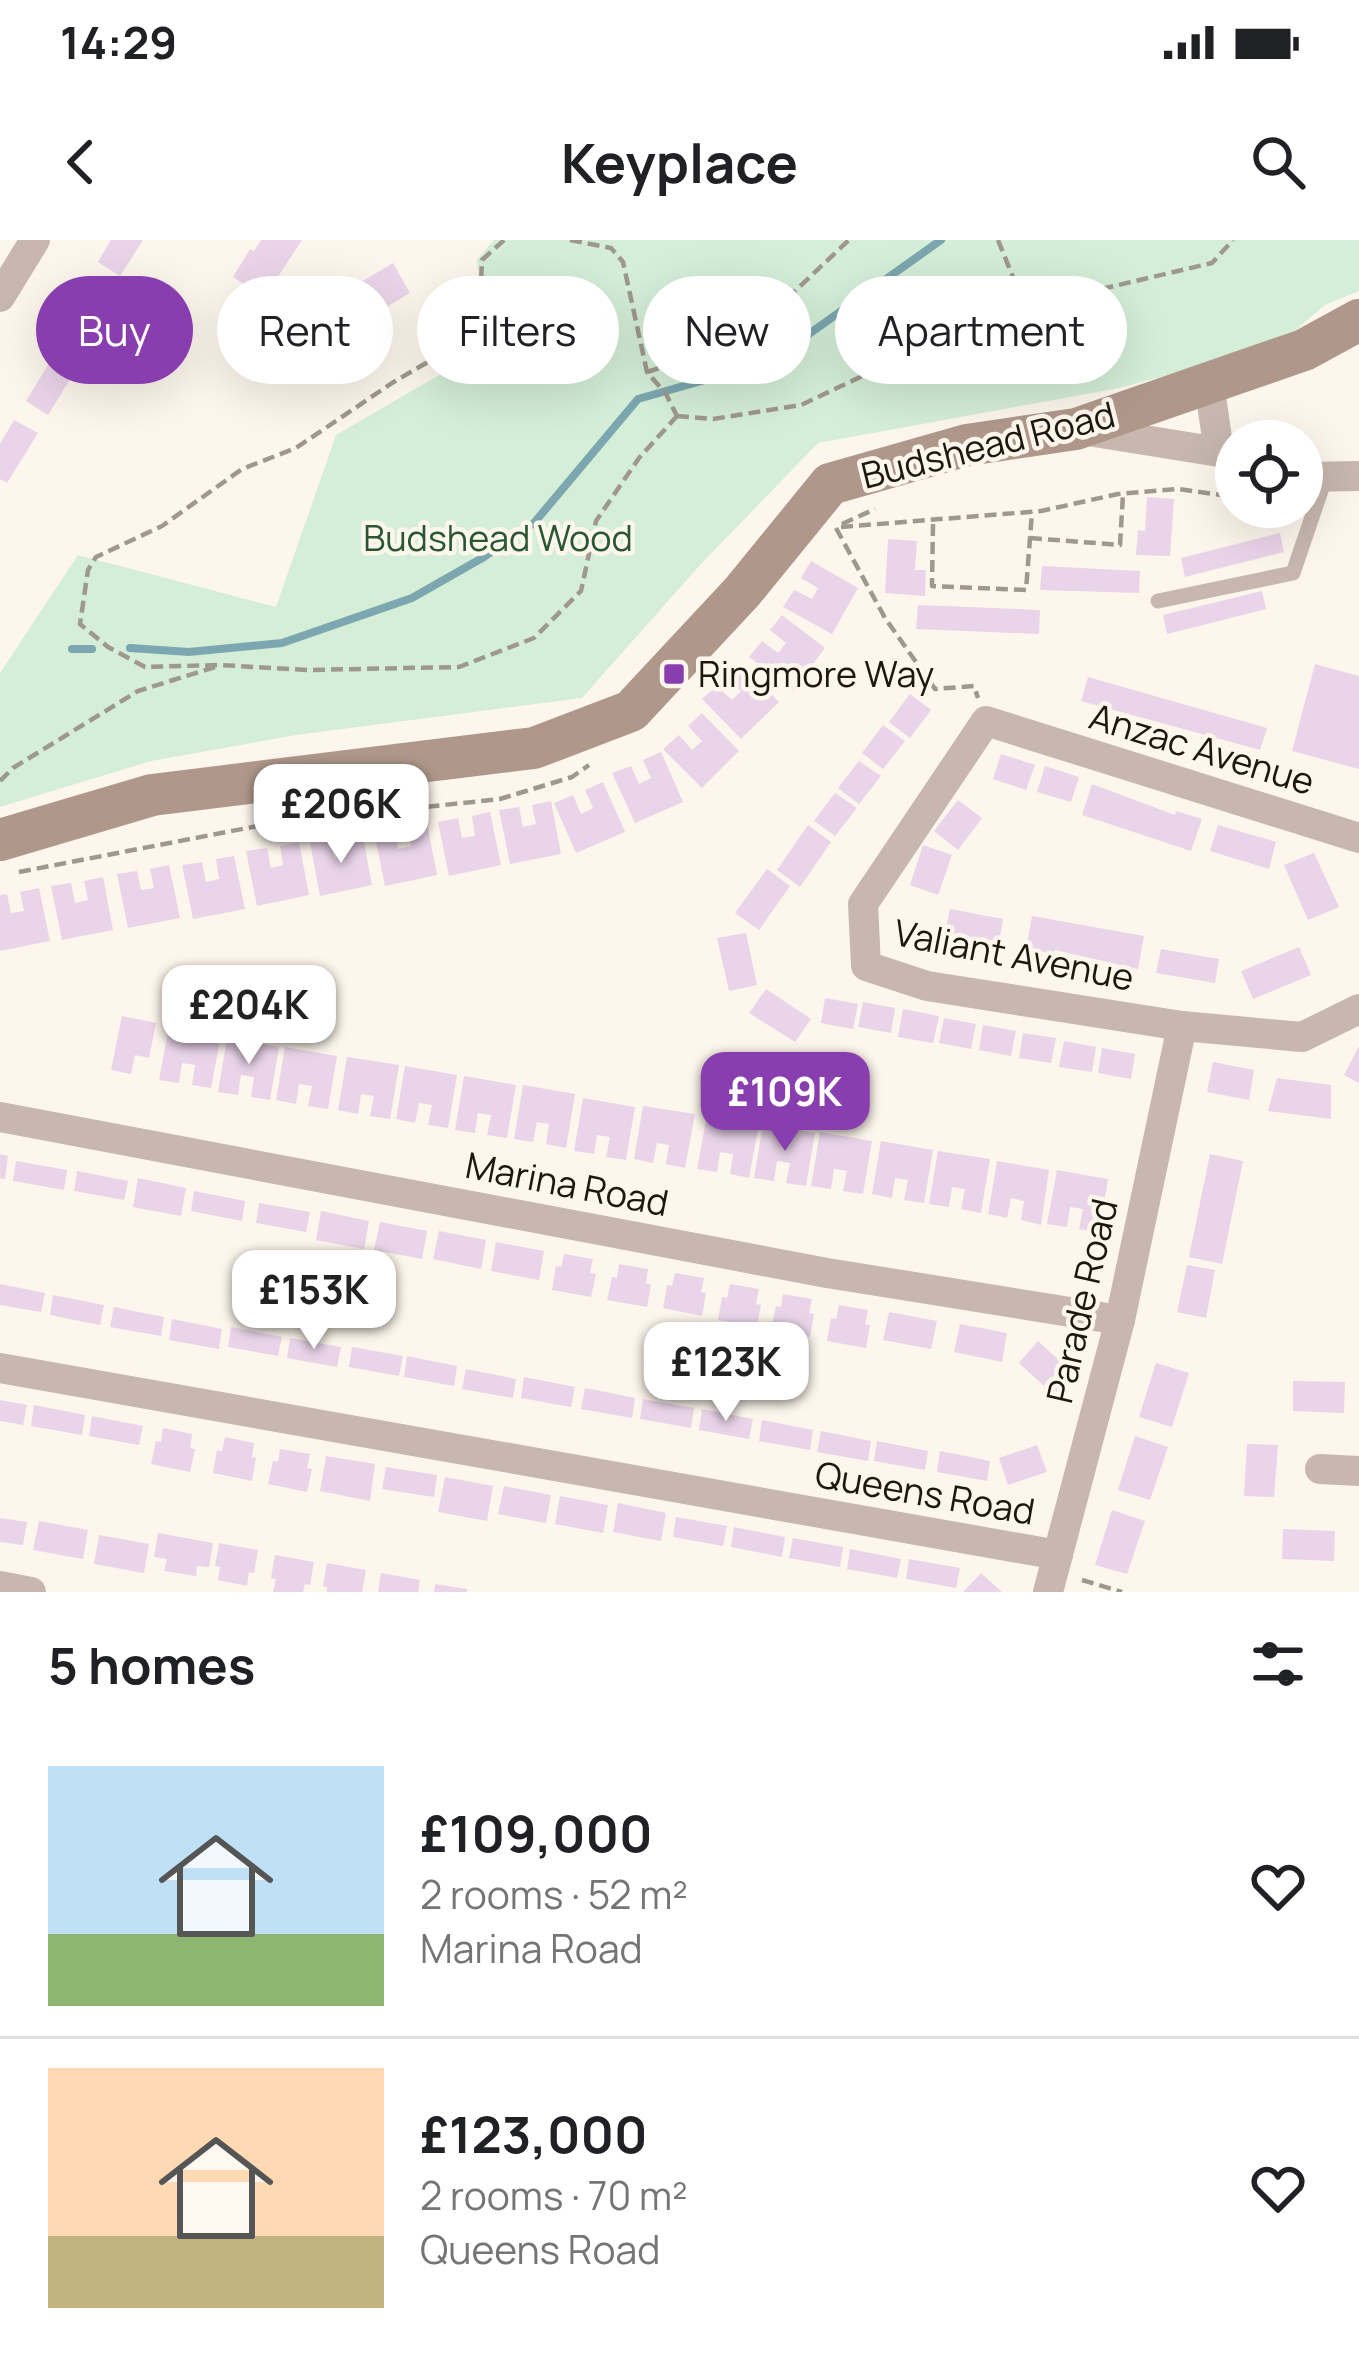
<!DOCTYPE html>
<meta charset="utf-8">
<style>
body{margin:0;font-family:Manrope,sans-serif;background:#f2f2f2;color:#202124;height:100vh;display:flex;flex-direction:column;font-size:45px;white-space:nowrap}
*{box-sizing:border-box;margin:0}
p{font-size:39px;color:#757577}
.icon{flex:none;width:66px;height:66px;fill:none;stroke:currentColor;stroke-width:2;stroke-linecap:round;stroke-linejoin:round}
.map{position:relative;height:1352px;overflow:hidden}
.side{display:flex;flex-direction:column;background:#fff;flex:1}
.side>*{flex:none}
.guide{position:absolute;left:36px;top:36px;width:1287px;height:108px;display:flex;gap:24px}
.buttons{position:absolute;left:1215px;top:180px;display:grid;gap:24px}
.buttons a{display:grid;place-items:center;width:108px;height:108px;border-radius:50%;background:#fff;box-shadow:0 12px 48px #0002;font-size:60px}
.price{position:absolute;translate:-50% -102px;padding:0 27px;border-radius:24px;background:#fff;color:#222;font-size:39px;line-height:78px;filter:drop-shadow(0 3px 6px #0008)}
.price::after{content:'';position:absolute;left:50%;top:72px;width:36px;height:27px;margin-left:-18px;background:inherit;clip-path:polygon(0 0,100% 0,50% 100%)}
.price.current{background:#893eb0;color:#fff}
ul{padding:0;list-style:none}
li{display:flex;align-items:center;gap:36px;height:300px;padding:0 48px}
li+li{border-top:3px solid #e0e0e0}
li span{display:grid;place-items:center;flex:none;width:336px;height:240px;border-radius:0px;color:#555}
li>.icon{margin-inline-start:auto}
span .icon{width:144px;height:144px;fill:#fffc;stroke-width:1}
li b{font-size:51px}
h2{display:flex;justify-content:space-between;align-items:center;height:144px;padding:0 48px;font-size:51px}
.chip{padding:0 42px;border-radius:54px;background:#fff;box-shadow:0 12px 48px #0002;font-size:42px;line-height:108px}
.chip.current{background:#893eb0;color:#fff}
.status{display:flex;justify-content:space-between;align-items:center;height:84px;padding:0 60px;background:#fff;direction:ltr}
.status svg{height:33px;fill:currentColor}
header{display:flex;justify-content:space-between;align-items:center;height:156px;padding:0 48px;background:#fff;font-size:54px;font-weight:700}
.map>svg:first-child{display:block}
.green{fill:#d4eed7}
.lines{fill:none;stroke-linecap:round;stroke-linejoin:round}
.stream{stroke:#7ca7b0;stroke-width:8}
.building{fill:#ead4e9}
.path{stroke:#9f988f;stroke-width:4.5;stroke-dasharray:12 6;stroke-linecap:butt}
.lane{stroke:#c7b7ae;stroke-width:15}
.street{stroke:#c7b7ae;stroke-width:30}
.secondary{stroke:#af988b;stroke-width:42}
.poi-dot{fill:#893eb0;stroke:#fdf6ec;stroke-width:4.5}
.labels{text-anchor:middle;stroke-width:9;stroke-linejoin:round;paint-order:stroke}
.street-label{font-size:36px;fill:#1d170e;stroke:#fdf6ec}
.park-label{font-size:36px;fill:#295733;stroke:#fdf6ec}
.poi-label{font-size:36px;fill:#1d170e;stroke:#fdf6ec;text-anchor:start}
</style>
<div class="status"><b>14:29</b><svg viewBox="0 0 49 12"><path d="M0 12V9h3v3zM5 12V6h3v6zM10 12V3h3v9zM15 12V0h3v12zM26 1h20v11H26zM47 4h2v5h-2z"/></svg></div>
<header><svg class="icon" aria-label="back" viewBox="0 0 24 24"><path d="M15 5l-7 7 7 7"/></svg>Keyplace<svg class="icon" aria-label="search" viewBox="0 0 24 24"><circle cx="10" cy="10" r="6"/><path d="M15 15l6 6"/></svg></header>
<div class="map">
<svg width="1359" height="1352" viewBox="0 0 1359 1352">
<rect width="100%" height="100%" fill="#fdf6ec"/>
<polygon class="green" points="494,0 1359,0 1359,51 1325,65 1277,106 1119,148 818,203 700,325 582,458 296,495 151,521 0,567 0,433 78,315 276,367 336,195 486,108 477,20"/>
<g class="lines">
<g class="stream">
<polyline points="130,408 189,412 282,403 412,358 484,317 534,283 638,159 771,121 941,0"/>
<polyline points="72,409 92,409"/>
</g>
</g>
<g class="building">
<polygon points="111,0 143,0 120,36 98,22"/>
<polygon points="261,0 302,0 264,58 233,37 250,9 254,11"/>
<polygon points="393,23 410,53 277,132 261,102"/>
<polygon points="85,45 109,58 78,108 55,94"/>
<polygon points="56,112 79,125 48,175 26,161"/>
<polygon points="14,180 38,193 7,243 0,239 0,204"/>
<polygon points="1147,257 1174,259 1170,316 1136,315 1138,290 1145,291"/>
<polygon points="1280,293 1284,312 1185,337 1181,318"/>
<polygon points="888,299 917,301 915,330 926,330 925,356 885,353"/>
<polygon points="811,321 858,348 832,394 783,367 794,350 812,359 818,348 801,338"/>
<polygon points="1042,326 1140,331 1139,353 1040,350"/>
<polygon points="1262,351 1266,369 1167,394 1163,375"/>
<polygon points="918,365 1040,370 1039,394 916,389"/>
<polygon points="782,375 825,408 793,450 749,417 762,401 778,413 786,403 770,390"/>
<polygon points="741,423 779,462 741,499 702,459 717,446 732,460 741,451 727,437"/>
<polygon points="1315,424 1359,436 1359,529 1292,511"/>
<polygon points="1088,437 1267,488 1260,510 1081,461"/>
<polygon points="910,454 931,470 910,498 889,482"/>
<polygon points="702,473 739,511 702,548 663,509 679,495 692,510 702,501 688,486"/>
<polygon points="883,485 905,501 883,529 862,513"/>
<polygon points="661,512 683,562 635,583 612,533 631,526 639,544 651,538 643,520"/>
<polygon points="1001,514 1035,525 1026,550 993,539"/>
<polygon points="859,521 881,536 859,564 838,548"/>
<polygon points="1045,526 1079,537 1071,562 1037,552"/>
<polygon points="603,542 625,592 576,613 554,563 573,555 581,574 593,568 585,550"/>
<polygon points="1092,544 1175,575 1176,571 1202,579 1191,611 1082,575"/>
<polygon points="835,553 857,568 835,596 814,581"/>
<polygon points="958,560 982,578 958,610 934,591"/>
<polygon points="551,561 561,614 510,624 499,570 519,567 523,587 536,584 532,565"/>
<polygon points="490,572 501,625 449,636 438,582 458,578 462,598 475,596 472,576"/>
<polygon points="427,583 437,635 385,646 374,592 395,589 398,609 411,606 408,586"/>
<polygon points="808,585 831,602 800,647 777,630"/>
<polygon points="1218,585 1276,602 1269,629 1210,611"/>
<polygon points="362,592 372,645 320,656 310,602 330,599 334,618 346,615 343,596"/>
<polygon points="299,602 309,655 257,666 246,611 267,608 271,628 283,625 280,606"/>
<polygon points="923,605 952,615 938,655 910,645"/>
<polygon points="1314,613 1339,667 1308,680 1284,625"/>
<polygon points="234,616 245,669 193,679 182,625 202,622 206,642 219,639 216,619"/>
<polygon points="169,625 180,678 128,688 117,634 137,631 141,650 154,648 150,629"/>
<polygon points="767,629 790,646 759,690 735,673"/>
<polygon points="103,637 113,690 62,700 51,646 71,643 75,663 88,660 84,641"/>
<polygon points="39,648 50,701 0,711 0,655 7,654 11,673 24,671 20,652"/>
<polygon points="950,669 1003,679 999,702 945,692"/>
<polygon points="1032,676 1144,696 1138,729 1055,710 1054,714 1026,709"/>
<polygon points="746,693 757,745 729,751 717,698"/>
<polygon points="1299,707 1311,735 1253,759 1241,731"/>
<polygon points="1161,709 1219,719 1215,743 1156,733"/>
<polygon points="766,749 811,779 795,802 749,773"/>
<polygon points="825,758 858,764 853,789 821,783"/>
<polygon points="863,762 895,768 891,793 858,787"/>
<polygon points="903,769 939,776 933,803 898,797"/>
<polygon points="122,776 156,783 149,818 135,815 131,834 111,830"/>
<polygon points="944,778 976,784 971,809 939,803"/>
<polygon points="983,785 1016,791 1011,816 979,810"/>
<polygon points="169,786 221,795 211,848 192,845 195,825 182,823 179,843 159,840"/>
<polygon points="1023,793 1056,798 1051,823 1019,818"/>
<polygon points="227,798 279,807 270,860 251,857 254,837 241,835 238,855 218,852"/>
<polygon points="1064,801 1096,807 1092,832 1059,827"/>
<polygon points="1359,806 1359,843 1344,835"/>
<polygon points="285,807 337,816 328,869 308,866 312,846 299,844 296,864 276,860"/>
<polygon points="1102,808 1135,814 1131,839 1098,833"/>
<polygon points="347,817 399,825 390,879 370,876 374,856 361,854 358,874 338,870"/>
<polygon points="1213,822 1254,830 1249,860 1207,852"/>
<polygon points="405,826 457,835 448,888 428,885 432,865 419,863 415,883 396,879"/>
<polygon points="464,836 516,845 507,898 487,895 491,875 478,873 475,893 455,890"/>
<polygon points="1277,838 1331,845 1331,879 1268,871"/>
<polygon points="523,845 575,854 566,908 546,904 549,884 537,882 533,902 514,899"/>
<polygon points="583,858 635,867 626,920 606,917 610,897 597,895 594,914 574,911"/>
<polygon points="643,866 695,874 685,928 666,924 669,905 657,903 653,923 634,919"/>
<polygon points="707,875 759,884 749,938 730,934 733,914 720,912 717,932 697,929"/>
<polygon points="763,884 815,893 806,946 786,943 790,923 777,921 774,941 754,938"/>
<polygon points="820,892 872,901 863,954 843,951 847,931 834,929 831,949 811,946"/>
<polygon points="881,901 933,910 924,963 904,960 908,940 895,938 892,958 872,954"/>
<polygon points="938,911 990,919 981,973 961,969 965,949 952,947 949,967 929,964"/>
<polygon points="0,914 8,916 5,939 0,938"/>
<polygon points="1210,914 1243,921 1222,1024 1189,1017"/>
<polygon points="16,921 67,930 64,950 13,941"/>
<polygon points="997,921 1049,930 1041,985 1021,980 1024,961 1011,958 1007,978 988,974"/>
<polygon points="1057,930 1108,939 1099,993 1079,989 1083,969 1070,967 1067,987 1047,984"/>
<polygon points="77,931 128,941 124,960 74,951"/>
<polygon points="138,938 186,948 181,976 133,967"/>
<polygon points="194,951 245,961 242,981 191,971"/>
<polygon points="259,963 310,972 306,992 256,983"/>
<polygon points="321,971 369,981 364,1009 316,1000"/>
<polygon points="380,982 427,991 422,1019 374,1010"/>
<polygon points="439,991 486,1000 481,1029 433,1019"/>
<polygon points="496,1002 544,1011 539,1040 491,1031"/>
<polygon points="564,1014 593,1019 590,1033 596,1034 591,1057 552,1050 556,1026 561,1027"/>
<polygon points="619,1024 648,1029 646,1043 651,1045 647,1067 607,1060 612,1037 617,1038"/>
<polygon points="1187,1025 1215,1030 1206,1078 1177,1072"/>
<polygon points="675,1033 704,1038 701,1052 706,1053 702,1076 663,1068 667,1045 672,1046"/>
<polygon points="0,1044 45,1053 41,1072 0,1065"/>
<polygon points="730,1044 759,1049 756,1064 761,1065 757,1087 718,1080 722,1057 727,1058"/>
<polygon points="783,1054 812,1059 809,1073 814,1074 810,1097 771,1090 776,1066 781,1067"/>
<polygon points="53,1055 104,1065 100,1085 50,1075"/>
<polygon points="839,1065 868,1070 865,1084 870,1085 866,1108 827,1101 831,1078 836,1079"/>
<polygon points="114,1067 164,1077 161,1096 110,1087"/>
<polygon points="889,1072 937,1081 931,1109 883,1100"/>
<polygon points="172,1079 222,1089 219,1109 169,1100"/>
<polygon points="960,1084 1007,1093 1002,1122 954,1112"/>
<polygon points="231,1087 282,1097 278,1116 228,1107"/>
<polygon points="290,1098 341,1107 337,1127 287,1118"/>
<polygon points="1038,1101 1074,1134 1055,1156 1019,1123"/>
<polygon points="352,1107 403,1116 399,1136 349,1127"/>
<polygon points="407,1116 457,1126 454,1146 404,1137"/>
<polygon points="1156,1123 1189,1133 1172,1187 1139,1177"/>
<polygon points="466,1129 516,1139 513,1158 462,1149"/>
<polygon points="524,1137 575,1147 571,1167 521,1158"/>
<polygon points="1293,1141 1345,1142 1344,1173 1293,1171"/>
<polygon points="585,1148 635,1158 632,1178 581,1169"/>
<polygon points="643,1159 694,1168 691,1188 640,1179"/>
<polygon points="0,1160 27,1165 23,1185 0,1181"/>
<polygon points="34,1165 85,1175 82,1195 31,1186"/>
<polygon points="702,1169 753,1179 749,1199 699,1190"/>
<polygon points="92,1176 143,1186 139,1205 89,1196"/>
<polygon points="762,1180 813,1190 810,1210 759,1201"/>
<polygon points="163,1188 192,1194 190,1208 195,1209 190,1232 151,1224 156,1201 161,1202"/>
<polygon points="821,1191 871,1201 868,1221 817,1212"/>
<polygon points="1135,1196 1168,1207 1150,1260 1118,1250"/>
<polygon points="225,1197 254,1203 252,1217 256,1218 252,1241 213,1233 217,1210 222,1211"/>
<polygon points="877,1201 928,1211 925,1230 874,1221"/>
<polygon points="1247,1204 1278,1205 1274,1257 1244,1256"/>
<polygon points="1037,1205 1047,1232 1008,1245 999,1218"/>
<polygon points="280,1209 310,1214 307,1228 312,1229 307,1252 268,1244 273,1221 278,1222"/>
<polygon points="940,1211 990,1221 987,1241 937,1232"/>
<polygon points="326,1216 375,1224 370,1261 320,1251"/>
<polygon points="386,1227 437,1235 434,1257 382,1249"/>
<polygon points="445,1237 493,1246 487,1281 438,1272"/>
<polygon points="504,1246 551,1255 546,1283 498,1274"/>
<polygon points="560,1256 608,1265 603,1293 555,1284"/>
<polygon points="618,1263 666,1273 661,1301 613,1292"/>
<polygon points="1112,1270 1145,1281 1127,1334 1095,1325"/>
<polygon points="676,1277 727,1286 723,1306 673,1297"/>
<polygon points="0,1278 27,1282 23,1305 0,1302"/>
<polygon points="39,1281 88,1290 83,1319 33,1310"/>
<polygon points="734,1287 785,1297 782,1317 731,1307"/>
<polygon points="1283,1289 1335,1291 1334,1321 1282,1319"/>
<polygon points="158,1293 213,1303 209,1327 197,1326 196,1336 164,1331 167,1319 154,1317"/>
<polygon points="99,1295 149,1304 144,1333 94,1324"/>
<polygon points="793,1298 843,1307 840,1327 789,1318"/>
<polygon points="219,1303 258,1310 254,1333 249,1332 247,1346 218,1340 220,1327 215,1326"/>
<polygon points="850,1309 901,1319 897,1338 847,1329"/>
<polygon points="275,1315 314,1322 310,1345 305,1344 303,1352 273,1352 276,1339 271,1338"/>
<polygon points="909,1319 960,1328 956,1348 906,1339"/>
<polygon points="327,1323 366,1330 362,1352 327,1352 327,1347 323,1346"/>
<polygon points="381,1333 420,1340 418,1352 378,1352"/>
<polygon points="981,1333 1002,1352 963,1352"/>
<polygon points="435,1344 467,1349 467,1352 434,1352"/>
</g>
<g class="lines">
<g class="path">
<polyline points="504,0 482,20 479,92 392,143 296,208 242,229 162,286 96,317 88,330 80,384 108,407 145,427 220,425 307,430 459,427 534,398 581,351 596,281 639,218 677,176"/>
<polyline points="570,0 611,8 623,22 647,132 666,154 677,176"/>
<polyline points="998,0 1025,67"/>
<polyline points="647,132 742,101 849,0"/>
<polyline points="677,176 713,179 801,165 873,131 958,108 1025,67 1212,23 1233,0"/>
<polyline points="842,284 875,269"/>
<polyline points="933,284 932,346 1026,350 1032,272"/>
<polyline points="841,287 1041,271 1118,254 1178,249 1236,257"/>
<polyline points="836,288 885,378 935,449 974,446 978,458"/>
<polyline points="1030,298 1120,305 1123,254"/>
<polyline points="0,541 13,528 138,451 215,427"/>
<polyline points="19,632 268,584 500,559 572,537 589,525"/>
<polyline points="1082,1340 1122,1352"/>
</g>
<polyline class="lane" points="1158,361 1293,333 1325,239"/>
<g class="street">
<polyline points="0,57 35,0"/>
<polyline points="1209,143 1219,212"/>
<polyline points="1082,190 1219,212 1236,220"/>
<polyline points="1302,237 1359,236"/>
<polyline points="1359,598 986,481 863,664 866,726 927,746 1182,786 1302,797 1359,769"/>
<polyline points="0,877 827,1033 1120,1080"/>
<polyline points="0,1128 1058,1315"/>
<polyline points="1320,1229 1359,1231"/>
<polyline points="0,1346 31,1352"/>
<polyline points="1048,1352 1120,1080 1182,786"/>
</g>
<polyline class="secondary" points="0,600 152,555 534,508 631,471 742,352 830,244 967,205 1076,189 1304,110 1359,80"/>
</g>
<rect class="poi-dot" x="662" y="422" width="24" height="24" rx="6"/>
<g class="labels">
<g class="street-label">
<text transform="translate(988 205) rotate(-14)" y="13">Budshead Road</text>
<text transform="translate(1202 509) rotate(17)" y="13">Anzac Avenue</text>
<text transform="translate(1014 715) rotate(11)" y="13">Valiant Avenue</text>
<text transform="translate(567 944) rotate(11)" y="13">Marina Road</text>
<text transform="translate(1082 1061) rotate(-77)" y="13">Parade Road</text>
<text transform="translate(925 1253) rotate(10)" y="13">Queens Road</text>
</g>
<g class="park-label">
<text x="498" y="311">Budshead Wood</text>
</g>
<g class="poi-label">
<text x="698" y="447">Ringmore Way</text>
</g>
</g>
</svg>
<div class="buttons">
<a><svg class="icon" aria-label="locate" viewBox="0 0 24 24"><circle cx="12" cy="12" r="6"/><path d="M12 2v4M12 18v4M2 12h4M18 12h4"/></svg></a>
</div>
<b class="price" style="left:341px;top:626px">£206K</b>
<b class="price" style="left:249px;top:827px">£204K</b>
<b class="price current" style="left:785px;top:914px">£109K</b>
<b class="price" style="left:314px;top:1112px">£153K</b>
<b class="price" style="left:726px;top:1184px">£123K</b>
<div class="guide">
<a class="chip current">Buy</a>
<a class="chip">Rent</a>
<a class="chip">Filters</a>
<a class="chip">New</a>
<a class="chip">Apartment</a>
</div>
</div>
<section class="side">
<h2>5 homes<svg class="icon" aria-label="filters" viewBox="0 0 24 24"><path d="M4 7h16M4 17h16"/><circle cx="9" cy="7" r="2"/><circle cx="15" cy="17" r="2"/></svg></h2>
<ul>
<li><span style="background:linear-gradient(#bfe0f5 70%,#8fb573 0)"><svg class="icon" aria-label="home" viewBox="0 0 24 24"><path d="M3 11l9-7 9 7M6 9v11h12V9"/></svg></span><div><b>£109,000</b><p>2 rooms · 52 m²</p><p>Marina Road</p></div><svg class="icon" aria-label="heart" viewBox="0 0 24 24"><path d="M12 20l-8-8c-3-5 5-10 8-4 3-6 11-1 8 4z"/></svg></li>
<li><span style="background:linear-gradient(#ffd9b3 70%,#c2b280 0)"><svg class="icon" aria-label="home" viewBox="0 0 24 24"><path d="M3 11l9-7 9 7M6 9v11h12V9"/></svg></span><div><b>£123,000</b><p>2 rooms · 70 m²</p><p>Queens Road</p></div><svg class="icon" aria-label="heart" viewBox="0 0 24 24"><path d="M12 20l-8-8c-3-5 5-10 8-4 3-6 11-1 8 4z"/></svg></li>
</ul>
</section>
